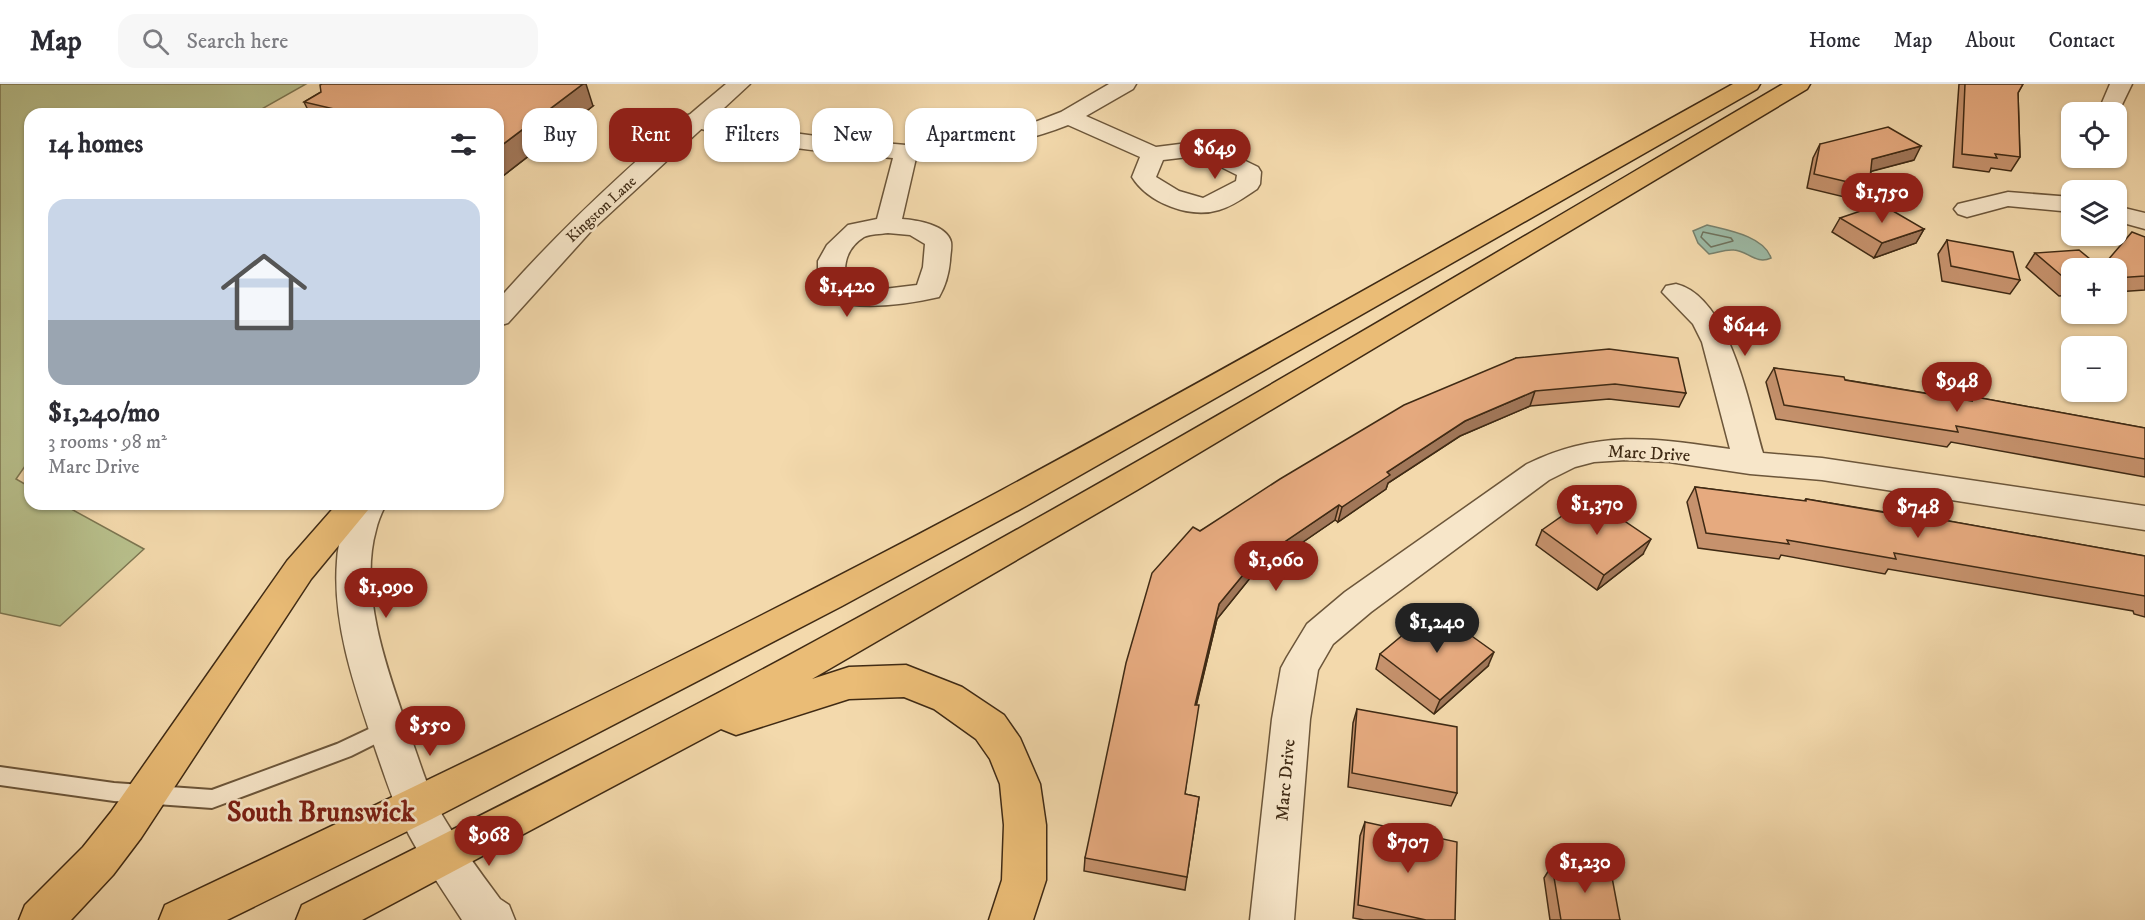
<!DOCTYPE html>
<meta charset="utf-8">
<style>
body{margin:0;font-family:"IM FELL DW Pica",serif;background:#f7f7f7;color:#2b2b33;height:100vh;display:flex;flex-direction:column;font-size:22px;white-space:nowrap}
*{box-sizing:border-box;margin:0}
p{font-size:20px;color:#7c7c81}
.icon{flex:none;width:33px;height:33px;fill:none;stroke:currentColor;stroke-width:2;stroke-linecap:round;stroke-linejoin:round}
.map{position:relative;flex:1;overflow:hidden}
.drawer{position:absolute;left:24px;top:24px;width:480px;height:402px;display:flex;flex-direction:column;background:#fff;border-radius:18px;box-shadow:0 2px 4px #0004}
.drawer>*{flex:none}
.hud{position:absolute;left:522px;top:24px;width:570px;height:54px;display:flex;gap:12px}
.fabs{position:absolute;left:2061px;top:18px;display:grid;gap:12px}
.fabs a{display:grid;place-items:center;width:66px;height:66px;border-radius:12px;background:#fff;box-shadow:0 2px 4px #0004;font-size:30px}
.price{position:absolute;translate:-50% -51px;padding:0 14px;border-radius:21px;background:#8f2418;color:#fff;font-size:20px;line-height:39px;filter:drop-shadow(0 2px 3px #0008)}
.price::after{content:'';position:absolute;left:50%;top:36px;width:18px;height:14px;margin-left:-9px;background:inherit;clip-path:polygon(0 0,100% 0,50% 100%)}
.price.active{background:#222;color:#fff}
ul{padding:0;list-style:none}
li{display:grid;align-content:center;gap:12px;height:318px;padding:0 24px}
li+li{border-top:2px solid #e1e1e2}
li span{display:grid;place-items:center;height:186px;border-radius:18px;color:#555}
li>.icon{margin-inline-start:auto}
span .icon{width:108px;height:108px;fill:#fffc;stroke-width:1}
li b{font-size:26px}
h2{display:flex;justify-content:space-between;align-items:center;height:72px;padding:0 24px;font-size:26px}
.chip{padding:0 21px;border-radius:18px;background:#fff;box-shadow:0 2px 4px #0004;font-size:21px;line-height:54px}
.chip.active{background:#8f2418;color:#fff}
header{display:flex;align-items:center;gap:36px;box-sizing:border-box;height:84px;padding:0 30px;background:#fff;border-bottom:2px solid #e1e1e2}
header strong{font-size:28px}
nav{display:flex;gap:33px;margin-inline-start:auto;font-size:21px}
.search{width:420px;height:54px;background:#f7f7f7;display:flex;align-items:center;gap:15px;box-sizing:border-box;padding:0 21px;border-radius:18px;color:#7c7c81;font-size:22px}
.map>svg:first-child{display:block}
.green{fill:#b8c08c;stroke:#7c7550;stroke-width:1.5}
.water{fill:#9cbaa6;stroke:#77806c;stroke-width:1.5}
.lines{fill:none;stroke-linecap:round;stroke-linejoin:round}
.shore{stroke:#6e725d;stroke-width:1.5}
.service-casing{stroke:#6c563a;stroke-width:4}
.minor-casing{stroke:#6c563a;stroke-width:3}
.tertiary-casing{stroke:#6c563a;stroke-width:3}
.primary-casing{stroke:#3f2a14;stroke-width:3}
.service{fill:#f7e6c9;fill-rule:evenodd}
.minor{fill:#f7e6c9;fill-rule:evenodd}
.tertiary{fill:#f7e6c9;fill-rule:evenodd}
.primary{fill:#eabc76;fill-rule:evenodd}
.wall{fill:#c6926d;stroke:#3f2a14;stroke-width:1.5}
.shaded-wall{fill:#a17759;stroke:#3f2a14;stroke-width:1.5}
.building{fill:#e6aa7f;stroke:#3f2a14;stroke-width:1.5}
.labels{text-anchor:middle;stroke-width:5;stroke-linejoin:round;paint-order:stroke}
.far-street-label{font-size:15px;fill:#3f2a14;stroke:#f7e6c9}
.street-label{font-size:18px;fill:#3f2a14;stroke:#f7e6c9}
.near-district-label{font-size:28px;font-weight:bold;fill:#7a1f14;stroke:#f7e6c9}
</style>
<header>
<strong>Map</strong>
<div class="search"><svg class="icon" aria-label="search" viewBox="0 0 24 24"><circle cx="10" cy="10" r="6"/><path d="M15 15l6 6"/></svg>Search here</div>
<nav><a>Home</a><a>Map</a><a>About</a><a>Contact</a></nav>
</header>
<div class="map">
<svg width="2145" height="836" viewBox="0 0 2145 836">
<rect width="100%" height="100%" fill="#f3d9ac"/>
<filter id="stains"><feTurbulence type="fractalNoise" baseFrequency=".00333" numOctaves="4"/><feColorMatrix values="0 0 0 0 .2 0 0 0 0 .09 0 0 0 0 .02 0 0 0 .5 -.17"/></filter>
<radialGradient id="worn" r=".72"><stop offset=".6" stop-color="#630" stop-opacity="0"/><stop offset="1" stop-color="#630" stop-opacity=".3"/></radialGradient>
<polygon class="green" points="0,0 306,0 253,30 30,30 30,375 16,395 30,403 30,420 62,420 144,465 60,542 0,529"/>
<path class="water" d="M1707 141C1727 146 1764 152 1771 174 1756 181 1748 167 1734 166 1724 165 1718 169 1709 170L1698 159 1693 147Z"/>
<g class="lines">
<polygon class="shore" points="1703,148 1731,154 1733,157 1711,163 1701,153"/>
<g class="service-casing">
<polygon id="service" points="388,636 395,638 398,644 395,650 351,672 212,724 114,717 0,701 0,683 114,699 212,706 337,660"/>
</g>
<g class="minor-casing">
<g id="minor">
<path d="M1109 0H1136L1133 5 1086 32 1156 63 1188 59 1229 69 1258 83 1261 88 1260 100 1257 105C1245 113 1233 122 1219 126 1190 135 1148 119 1132 93L1140 73 1068 41C1017 61 970 67 916 74L902 135C917 136 947 141 951 158 952 164 950 172 950 177 949 189 945 203 939 213 904 221 865 226 829 217L818 193V177L827 161 848 141 877 135 893 74C824 68 754 62 688 41L685 36 688 31 696 29 733 41 838 55 906 61 993 50 1017 45 1061 28ZM1188 73 1213 79 1237 91 1236 97 1203 114 1179 107 1156 93 1163 76ZM888 149 910 151 925 160 923 183 917 201 884 205 849 204C841 185 845 165 864 153 870 150 881 150 888 149Z"/>
<polygon points="2110,0 2132,0 2116,33 2116,28 2098,28"/>
<polygon points="2008,108 2072,113 2072,128 2008,122 1967,133 1958,130 1954,125 1958,120"/>
<polygon points="2116,122 2145,129 2145,145 2116,137"/>
<path d="M1676 200C1730 213 1749 322 1763 369L1822 374 2145 422V446L1822 396 1750 390 1669 378 1626 376 1594 378 1575 383 1549 396 1371 528 1333 560 1318 586 1310 635 1294 836H1250L1272 635 1281 584 1287 573 1307 540 1345 508 1527 380C1599 345 1654 354 1730 365L1702 258 1693 240 1662 208 1666 202Z"/>
</g>
</g>
<g class="tertiary-casing">
<g id="tertiary">
<path d="M726 0H750L592 146 508 239 498 242V216C567 137 645 67 726 0Z"/>
<path d="M352 420H386C382 428 378 437 376 446 358 509 389 591 410 651 419 675 426 701 438 724 456 756 478 785 500 815L509 821 515 836H462C444 808 425 781 409 751 395 724 386 696 376 667 356 607 332 541 337 477 338 456 345 439 352 420Z"/>
</g>
</g>
<g class="primary-casing">
<g id="primary">
<path d="M1733 0H1760L1757 5 1026 422 842 522 432 735 227 836H159L165 821C447 688 728 553 1002 406 1247 274 1489 135 1733 0Z"/>
<path d="M1783 0H1810L1807 5 1137 406 812 595 849 583 906 581 962 603 1004 631 1020 654 1040 700 1046 741V796L1033 836H989L1002 796 1004 741 1000 700 990 675 976 655 934 625 904 613 849 615 736 651 721 645 362 836H296L302 821C475 735 648 648 817 556 1144 379 1463 188 1783 0Z"/>
<polygon points="337,420 373,420 311,495 141,754 113,791 71,836 19,836 25,821 83,763 111,728 287,477"/>
</g>
</g>
<use href="#service" class="service"/>
<use href="#minor" class="minor"/>
<use href="#tertiary" class="tertiary"/>
<use href="#primary" class="primary"/>
</g>
<g class="wall">
<polygon points="1959,0 2023,0 2018,9 2020,73 2011,87 1991,84 1989,88 1953,83"/>
<polygon points="321,8 593,22 499,95 498,95 498,30 310,30 304,18"/>
<polygon points="1820,60 1914,76 1871,87 1869,103 1861,117 1807,104 1813,74"/>
<polygon points="1840,134 1924,145 1916,159 1874,174 1832,148"/>
<polygon points="2145,153 2145,206 2116,208 2116,184 2072,184 2072,211 2059,212 2026,183 2035,169 2101,184"/>
<polygon points="1947,156 2020,196 2010,210 1942,197 1938,170"/>
<polygon points="1516,274 1686,309 1679,323 1609,315 1530,322 1460,352 1388,399 1386,405 1338,438 1335,436 1268,482 1263,478 1217,535 1196,621 1185,710 1199,713 1185,806 1084,787 1085,774 1200,447"/>
<polygon points="1774,284 1967,316 1970,312 2145,344 2145,393 1951,358 1947,363 1776,335 1766,298"/>
<polygon points="1695,403 1804,417 1806,415 1903,431 1904,429 2145,472 2145,533 2134,530 2133,527 1888,485 1885,490 1781,471 1779,475 1698,464 1687,418"/>
<polygon points="1542,446 1643,470 1597,506 1536,461"/>
<polygon points="1380,570 1488,582 1434,630 1376,585"/>
<polygon points="1357,625 1457,709 1451,722 1348,703 1353,639"/>
<polygon points="1365,738 1455,836 1364,836 1353,834 1360,752"/>
<polygon points="1552,781 1620,836 1550,836 1544,794"/>
</g>
<g class="shaded-wall">
<polygon points="583,0 586,0 593,22 499,95 498,92 498,64"/>
<polygon points="1921,62 1914,76 1865,89 1872,75"/>
<polygon points="1924,145 1916,159 1874,174 1882,159"/>
<polygon points="1535,307 1530,322 1460,352 1388,399 1386,405 1338,438 1342,423 1387,388 1465,337"/>
<polygon points="1339,421 1335,436 1268,482 1271,467"/>
<polygon points="1651,455 1643,470 1597,506 1604,491"/>
<polygon points="1266,463 1263,478 1217,535 1193,635 1195,621 1219,520"/>
<polygon points="1494,568 1488,582 1434,630 1440,616"/>
</g>
<g class="building">
<polygon points="322,0 583,0 498,64 498,30 343,30 347,28 304,18 321,8 320,1"/>
<polygon points="1965,0 2023,0 2018,9 2020,73 1995,70 1997,74 1962,70"/>
<polygon points="1888,43 1921,62 1872,75 1869,103 1814,90 1820,60"/>
<polygon points="1881,120 1924,145 1882,159 1840,134"/>
<polygon points="2132,148 2145,153 2145,192 2116,194 2116,184 2072,184 2072,197 2069,198 2035,169 2079,166 2101,184"/>
<polygon points="1947,156 2013,168 2020,196 1951,182"/>
<polygon points="1609,265 1678,274 1686,309 1615,300 1535,307 1465,337 1387,388 1390,391 1342,423 1339,421 1271,467 1266,463 1219,520 1195,621 1199,621 1185,710 1199,713 1187,793 1085,774 1126,579 1152,489 1193,443 1200,447 1280,395 1404,321 1516,274"/>
<polygon points="1774,284 1844,293 1845,296 1972,317 1970,312 2145,344 2145,375 1956,342 1958,348 1784,321"/>
<polygon points="1695,403 1806,417 1806,415 1905,432 1904,429 2145,472 2145,512 1894,469 1896,475 1787,456 1789,460 1706,449"/>
<polygon points="1589,413 1651,455 1604,491 1542,446"/>
<polygon points="1434,525 1494,568 1440,616 1380,570"/>
<polygon points="1357,625 1457,643 1457,709 1352,689"/>
<polygon points="1365,738 1457,758 1455,836 1426,836 1358,821"/>
<polygon points="1552,781 1611,788 1620,836 1561,836"/>
</g>
<g class="labels">
<g class="far-street-label">
<text transform="translate(601 125) rotate(-43)" y="5">Kingston Lane</text>
</g>
<g class="street-label">
<text transform="translate(1649 369) rotate(3)" y="6">Marc Drive</text>
<text transform="translate(1285 696) rotate(-85)" y="6">Marc Drive</text>
</g>
<g class="near-district-label">
<text x="321" y="737">South Brunswick</text>
</g>
</g>
<rect width="100%" height="100%" filter="url(#stains)"/>
<rect width="100%" height="100%" fill="url(#worn)"/>
</svg>
<div class="fabs">
<a><svg class="icon" aria-label="locate" viewBox="0 0 24 24"><circle cx="12" cy="12" r="6"/><path d="M12 2v4M12 18v4M2 12h4M18 12h4"/></svg></a>
<a><svg class="icon" aria-label="layers" viewBox="0 0 24 24"><path d="M12 4l9 5-9 5-9-5zM3 14l9 5 9-5"/></svg></a>
<a>+</a>
<a>−</a>
</div>
<b class="price" style="left:1215px;top:96px">$649</b>
<b class="price" style="left:1882px;top:140px">$1,750</b>
<b class="price" style="left:847px;top:234px">$1,420</b>
<b class="price" style="left:1745px;top:273px">$644</b>
<b class="price" style="left:1957px;top:329px">$948</b>
<b class="price" style="left:1597px;top:452px">$1,370</b>
<b class="price" style="left:1918px;top:455px">$748</b>
<b class="price" style="left:1276px;top:508px">$1,060</b>
<b class="price" style="left:386px;top:535px">$1,090</b>
<b class="price active" style="left:1437px;top:570px">$1,240</b>
<b class="price" style="left:430px;top:673px">$550</b>
<b class="price" style="left:489px;top:783px">$968</b>
<b class="price" style="left:1408px;top:790px">$707</b>
<b class="price" style="left:1585px;top:810px">$1,230</b>
<div class="hud">
<a class="chip">Buy</a>
<a class="chip active">Rent</a>
<a class="chip">Filters</a>
<a class="chip">New</a>
<a class="chip">Apartment</a>
</div>
<section class="drawer">
<h2>14 homes<svg class="icon" aria-label="filters" viewBox="0 0 24 24"><path d="M4 7h16M4 17h16"/><circle cx="9" cy="7" r="2"/><circle cx="15" cy="17" r="2"/></svg></h2>
<ul>
<li><span style="background:linear-gradient(#c9d6e8 65%,#9aa5b1 0)"><svg class="icon" aria-label="home" viewBox="0 0 24 24"><path d="M3 11l9-7 9 7M6 9v11h12V9"/></svg></span><div><b>$1,240/mo</b><p>3 rooms · 98 m²</p><p>Marc Drive</p></div></li>
</ul>
</section>
</div>
